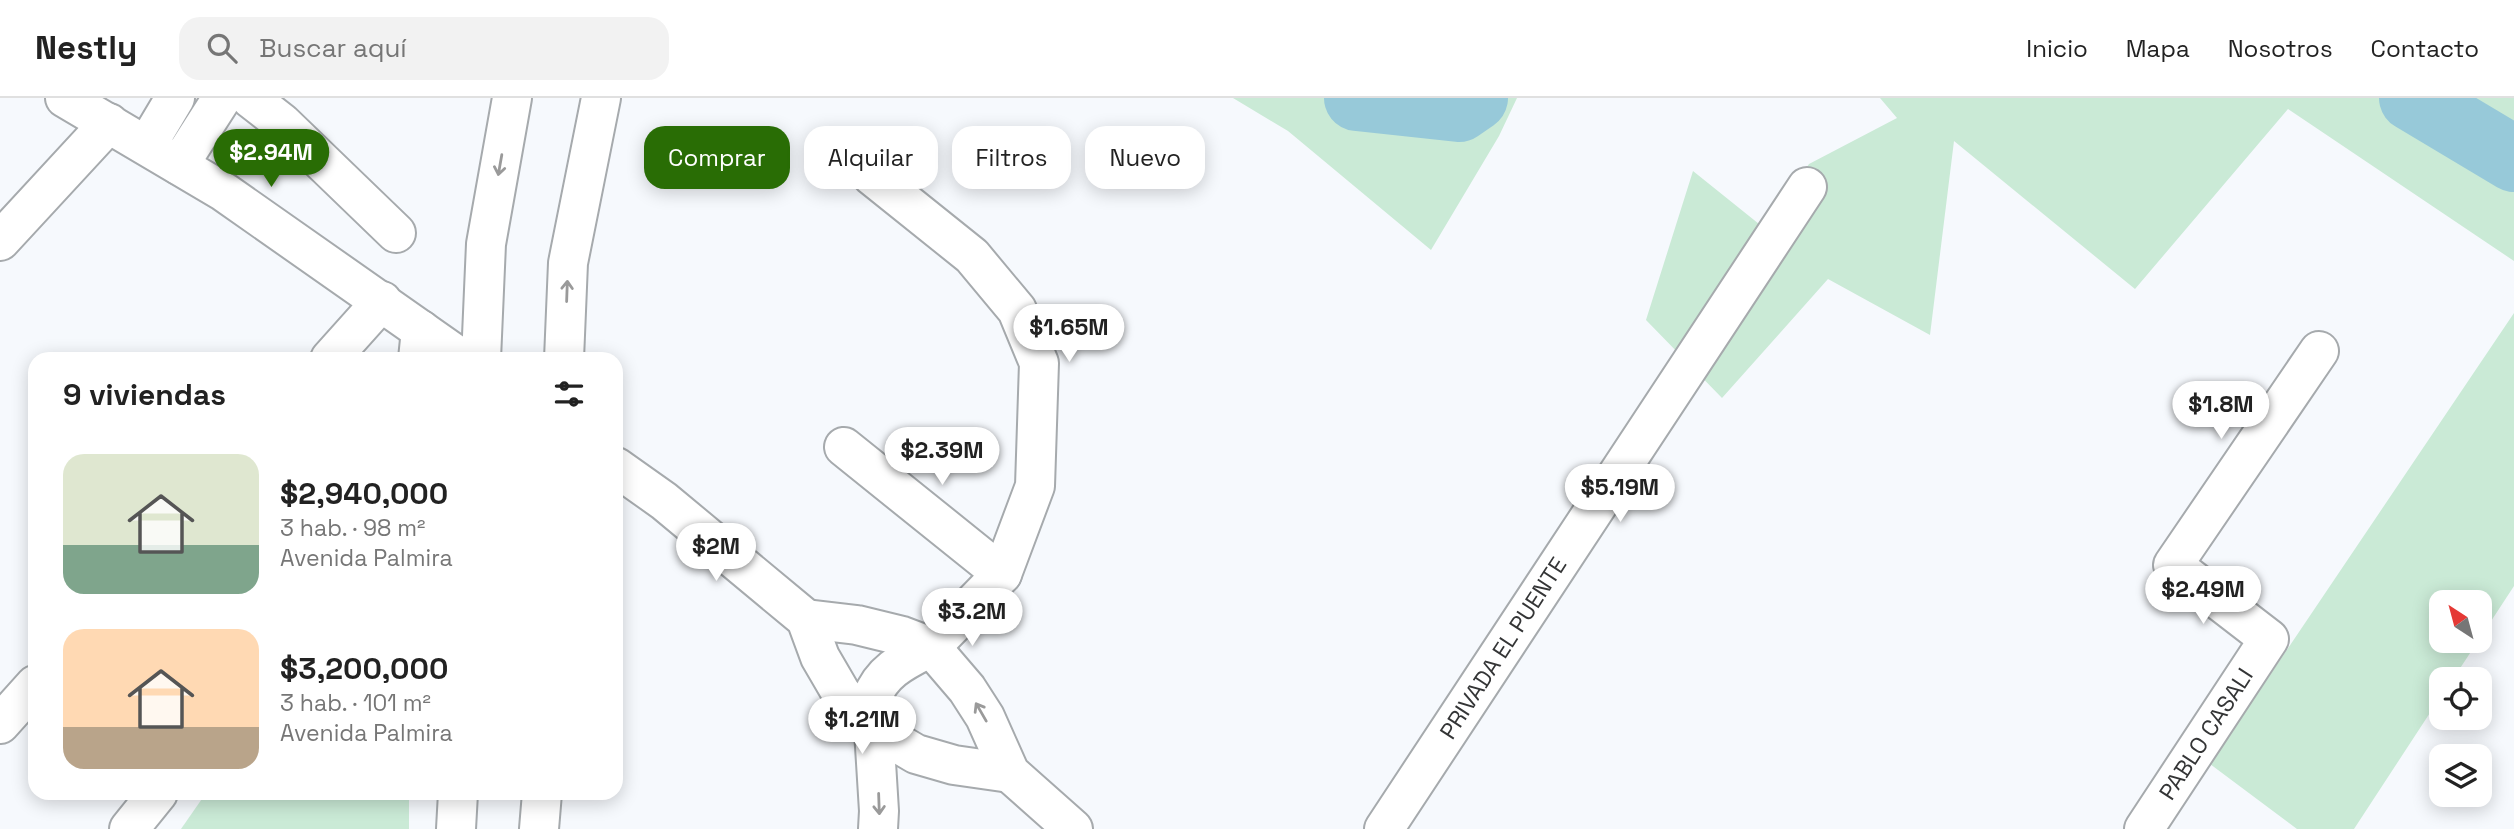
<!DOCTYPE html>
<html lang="es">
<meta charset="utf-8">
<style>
body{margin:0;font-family:"Space Grotesk",sans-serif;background:#f2f2f2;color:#222;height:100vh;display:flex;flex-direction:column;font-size:26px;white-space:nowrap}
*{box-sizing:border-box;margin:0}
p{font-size:23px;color:#767676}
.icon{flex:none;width:38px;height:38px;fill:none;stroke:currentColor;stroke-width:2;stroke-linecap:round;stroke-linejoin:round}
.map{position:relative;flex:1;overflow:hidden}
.drawer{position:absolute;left:28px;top:254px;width:595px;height:448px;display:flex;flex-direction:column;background:#fff;border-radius:21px;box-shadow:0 4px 18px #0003}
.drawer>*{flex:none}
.top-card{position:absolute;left:644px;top:28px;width:665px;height:63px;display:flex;gap:14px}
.needle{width:46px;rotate:324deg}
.fabs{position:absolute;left:2429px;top:492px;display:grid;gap:14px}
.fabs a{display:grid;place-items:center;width:63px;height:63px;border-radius:14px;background:#fff;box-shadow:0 4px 18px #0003;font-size:35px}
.price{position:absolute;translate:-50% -60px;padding:0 16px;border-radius:24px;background:#fff;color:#222;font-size:23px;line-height:46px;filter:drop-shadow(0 2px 4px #0008)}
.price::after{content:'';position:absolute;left:50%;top:42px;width:21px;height:16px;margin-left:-10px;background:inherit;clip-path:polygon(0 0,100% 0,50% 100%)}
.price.active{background:#296d05;color:#fff}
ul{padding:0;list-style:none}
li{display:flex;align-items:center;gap:21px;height:175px;padding:0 35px}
li span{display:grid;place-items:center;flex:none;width:196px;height:140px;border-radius:21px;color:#555}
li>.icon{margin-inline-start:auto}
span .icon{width:84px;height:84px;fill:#fffc;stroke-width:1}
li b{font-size:30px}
h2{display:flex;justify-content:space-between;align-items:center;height:84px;padding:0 35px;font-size:30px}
.pill{padding:0 24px;border-radius:21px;background:#fff;box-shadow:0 4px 18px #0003;font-size:24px;line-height:63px}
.pill.active{background:#296d05;color:#fff}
header{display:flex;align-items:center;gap:42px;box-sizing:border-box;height:98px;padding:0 35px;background:#fff;border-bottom:2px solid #e0e0e0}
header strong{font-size:33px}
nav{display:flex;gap:38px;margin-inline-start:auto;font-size:24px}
.search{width:490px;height:63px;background:#f2f2f2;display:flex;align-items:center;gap:18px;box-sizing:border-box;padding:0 24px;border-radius:21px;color:#767676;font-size:26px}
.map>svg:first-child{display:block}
.green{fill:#caead6}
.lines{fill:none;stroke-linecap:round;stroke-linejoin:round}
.river{stroke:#97c9d9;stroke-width:66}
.street-casing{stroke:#a6aaad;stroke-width:42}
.secondary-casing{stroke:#a6aaad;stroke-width:42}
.highway-casing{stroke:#a6aaad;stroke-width:42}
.street{stroke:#fff;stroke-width:38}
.secondary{stroke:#fff;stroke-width:38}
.highway{stroke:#fff;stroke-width:38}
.oneway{stroke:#9a9a9a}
.labels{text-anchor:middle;stroke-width:7;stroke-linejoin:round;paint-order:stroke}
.street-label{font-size:23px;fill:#343536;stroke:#fff}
</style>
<header>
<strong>Nestly</strong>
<div class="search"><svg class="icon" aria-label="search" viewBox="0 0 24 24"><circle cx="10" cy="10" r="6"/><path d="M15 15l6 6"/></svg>Buscar aquí</div>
<nav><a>Inicio</a><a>Mapa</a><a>Nosotros</a><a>Contacto</a></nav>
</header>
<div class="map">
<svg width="2514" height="731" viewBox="0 0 2514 731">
<rect width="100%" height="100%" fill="#f6f9fd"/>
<g class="green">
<polygon points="1233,0 1517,0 1499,38 1431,152 1288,33"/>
<polygon points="1880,0 2514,0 2514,163 2288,11 2135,191 1954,43 1930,237 1828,181 1722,300 1646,222 1693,73 1764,130 1809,66 1897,20"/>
<polygon points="2514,215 2514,488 2480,540 2480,504 2441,504 2441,542 2478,543 2453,581 2441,581 2441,598 2354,731 2297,731 2210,666"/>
<polygon points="206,695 409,695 409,731 181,731"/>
</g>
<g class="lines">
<g class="river">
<polyline points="1357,0 1459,11 1475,0"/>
<polyline points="2412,0 2514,61"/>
</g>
<g class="street-casing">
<g id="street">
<polyline points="250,0 282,25 396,135"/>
<polyline points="147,47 175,0"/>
<polyline points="179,67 222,0"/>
<polyline points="871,77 972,158 1017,212 1039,265 1035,388 1002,476 931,549"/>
<polyline points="0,143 109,25"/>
<polyline points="330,261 382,203"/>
<polyline points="418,261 421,232"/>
<polyline points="844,349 1002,476"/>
<polyline points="0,626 35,587"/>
<polyline points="129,731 158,695"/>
<polyline points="1384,731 1807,89"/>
<polyline points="2144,731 2269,541 2173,467 2319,253"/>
</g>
</g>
<g class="secondary-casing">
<g id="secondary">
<polyline points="65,0 224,94 462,261"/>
<polyline points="616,369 664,403 806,521 820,559 841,595 875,632 916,656 954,667 1010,675"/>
<polyline points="806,521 857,527 902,538 931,549 967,591 985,619 1010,675 1073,731"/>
</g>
</g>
<g class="highway-casing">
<g id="highway">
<polyline points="481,261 486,146 512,0"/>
<polyline points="564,261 568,165 601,0"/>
<polyline points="456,731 458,695"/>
<polyline points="539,731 542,695"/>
<path d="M878 731 879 713 872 600C882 572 906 562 931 549"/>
</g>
</g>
<use href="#street" class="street"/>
<use href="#secondary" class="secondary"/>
<use href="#highway" class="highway"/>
</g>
<defs><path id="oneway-shaft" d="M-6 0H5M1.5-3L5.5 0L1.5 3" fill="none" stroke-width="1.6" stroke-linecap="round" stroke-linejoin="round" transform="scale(1.75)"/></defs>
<g class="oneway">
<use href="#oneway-shaft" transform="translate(500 67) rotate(100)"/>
<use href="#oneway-shaft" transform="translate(567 193) rotate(-88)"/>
<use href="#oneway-shaft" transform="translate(981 614) rotate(-120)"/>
<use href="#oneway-shaft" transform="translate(879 706) rotate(88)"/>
</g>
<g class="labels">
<g class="street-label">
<text transform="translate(1503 550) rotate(-57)" y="8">PRIVADA EL PUENTE</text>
<text transform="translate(2206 636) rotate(-57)" y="8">PABLO CASALI</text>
</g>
</g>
</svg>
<div class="fabs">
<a><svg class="needle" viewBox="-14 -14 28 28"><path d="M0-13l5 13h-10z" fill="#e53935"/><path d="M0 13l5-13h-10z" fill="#767676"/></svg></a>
<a><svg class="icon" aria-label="locate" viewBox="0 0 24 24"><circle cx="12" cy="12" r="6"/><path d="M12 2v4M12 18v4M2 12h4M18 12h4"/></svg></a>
<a><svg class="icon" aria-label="layers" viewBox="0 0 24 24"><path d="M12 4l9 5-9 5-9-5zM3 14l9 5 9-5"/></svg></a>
</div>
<b class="price active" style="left:271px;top:91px">$2.94M</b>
<b class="price" style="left:1069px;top:266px">$1.65M</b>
<b class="price" style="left:2221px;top:343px">$1.8M</b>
<b class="price" style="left:942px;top:389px">$2.39M</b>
<b class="price" style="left:1620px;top:426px">$5.19M</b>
<b class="price" style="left:716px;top:485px">$2M</b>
<b class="price" style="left:2203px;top:528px">$2.49M</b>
<b class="price" style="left:972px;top:550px">$3.2M</b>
<b class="price" style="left:862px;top:658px">$1.21M</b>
<div class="top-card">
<a class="pill active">Comprar</a>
<a class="pill">Alquilar</a>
<a class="pill">Filtros</a>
<a class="pill">Nuevo</a>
</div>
<section class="drawer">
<h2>9 viviendas<svg class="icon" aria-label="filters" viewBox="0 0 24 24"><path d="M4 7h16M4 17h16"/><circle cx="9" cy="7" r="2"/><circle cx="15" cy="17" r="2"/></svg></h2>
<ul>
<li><span style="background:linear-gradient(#dfe7d0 65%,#7fa58c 0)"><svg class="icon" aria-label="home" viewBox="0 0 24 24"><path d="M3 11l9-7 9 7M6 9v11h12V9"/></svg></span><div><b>$2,940,000</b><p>3 hab. · 98 m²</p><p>Avenida Palmira</p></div></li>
<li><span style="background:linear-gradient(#ffd9b3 70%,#b9a48a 0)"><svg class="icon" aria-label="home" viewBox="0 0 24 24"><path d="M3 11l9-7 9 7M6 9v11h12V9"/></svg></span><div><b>$3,200,000</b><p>3 hab. · 101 m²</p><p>Avenida Palmira</p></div></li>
</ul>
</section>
</div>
